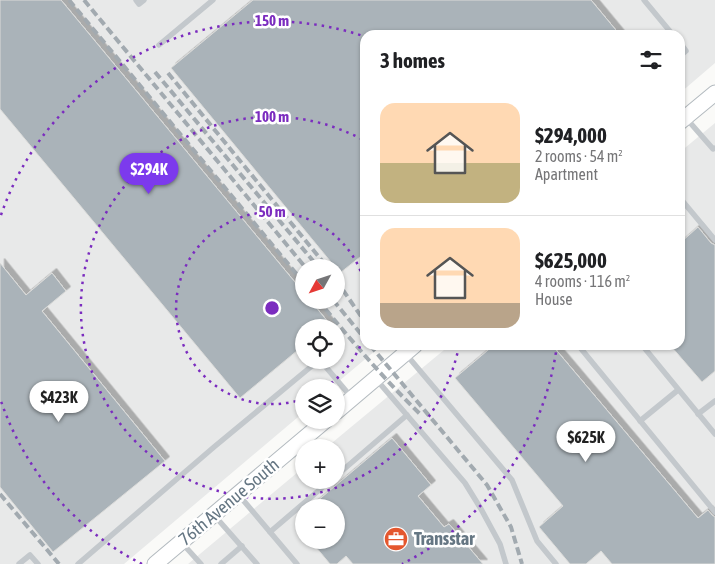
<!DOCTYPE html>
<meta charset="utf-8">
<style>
body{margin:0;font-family:"Asap Condensed",sans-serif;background:#f2f2f2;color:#202124;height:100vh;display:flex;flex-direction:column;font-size:19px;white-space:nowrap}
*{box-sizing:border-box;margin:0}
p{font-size:16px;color:#757577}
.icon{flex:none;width:28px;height:28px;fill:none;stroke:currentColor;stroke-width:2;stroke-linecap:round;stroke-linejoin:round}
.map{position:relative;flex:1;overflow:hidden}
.side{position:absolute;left:360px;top:30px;width:325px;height:320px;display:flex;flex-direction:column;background:#fff;border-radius:15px;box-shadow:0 1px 4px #0004}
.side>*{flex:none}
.needle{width:32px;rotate:230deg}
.controls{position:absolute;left:295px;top:259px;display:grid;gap:10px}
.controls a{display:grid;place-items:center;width:50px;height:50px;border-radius:50%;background:#fff;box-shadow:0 1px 4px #0004;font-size:25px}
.price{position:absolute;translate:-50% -42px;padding:0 11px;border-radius:18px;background:#fff;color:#222;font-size:16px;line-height:32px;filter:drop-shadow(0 1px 2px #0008)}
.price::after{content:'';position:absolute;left:50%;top:30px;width:15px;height:11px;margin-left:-8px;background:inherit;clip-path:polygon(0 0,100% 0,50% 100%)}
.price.selected{background:#7c3aed;color:#fff}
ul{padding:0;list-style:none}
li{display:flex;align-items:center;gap:15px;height:125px;padding:0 20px}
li+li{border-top:1px solid #e0e0e0}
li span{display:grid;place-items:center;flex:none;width:140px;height:100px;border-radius:15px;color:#555}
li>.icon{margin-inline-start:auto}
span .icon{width:60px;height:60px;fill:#fffc;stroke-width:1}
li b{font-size:21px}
h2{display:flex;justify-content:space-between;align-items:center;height:60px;padding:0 20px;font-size:21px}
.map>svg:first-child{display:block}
.built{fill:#e8e9e9;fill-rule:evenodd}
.building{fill:#aab3b9;stroke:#dcdcda;filter:url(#shadow)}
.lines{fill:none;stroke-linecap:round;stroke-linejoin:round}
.secondary-casing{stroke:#b3babf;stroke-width:17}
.lane{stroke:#c3c8cc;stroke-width:5.5}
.secondary{stroke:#fff;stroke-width:15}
.rail{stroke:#a2aab0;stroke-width:4;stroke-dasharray:8 4;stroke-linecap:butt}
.ring{fill:none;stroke:#7b2cbf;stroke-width:2.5;stroke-dasharray:2.5 5}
.labels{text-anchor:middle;stroke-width:5;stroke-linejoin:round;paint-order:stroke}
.street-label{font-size:18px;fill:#657683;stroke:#fff}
.poi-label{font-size:18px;font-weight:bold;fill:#657683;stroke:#fff;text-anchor:start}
.centre{fill:#7b2cbf;stroke:#fff;stroke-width:2.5}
.ring-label{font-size:15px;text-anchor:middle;font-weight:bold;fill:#7b2cbf;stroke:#fff;stroke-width:5;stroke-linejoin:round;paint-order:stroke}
</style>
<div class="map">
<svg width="715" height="564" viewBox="0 0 715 564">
<defs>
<filter id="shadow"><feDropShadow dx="4.5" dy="-4.5" stdDeviation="0" flood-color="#0004"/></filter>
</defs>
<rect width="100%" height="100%" fill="#fafaf8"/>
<g class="built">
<path d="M0 0H715V63L680 93V35H365V345H382L332 387 304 388V412L124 564H0ZM304 268H336V300H304ZM304 328H336V360H304Z"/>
<path d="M715 123V564H188L304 467V480H336V448L327 447 450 345H680V152ZM304 508H336V540H304Z"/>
</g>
<g class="building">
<polygon points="0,0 61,0 304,293 304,300 310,300 333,328 304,328 304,345 240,398 0,109"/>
<polygon points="253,0 591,0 620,35 365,35 365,253 340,273 171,68"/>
<polygon points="698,227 711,243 715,245 715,371 702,382 670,345 680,345 680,243"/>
<polygon points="0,263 26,295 52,273 66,291 42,311 165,461 53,552 0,487"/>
<polygon points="494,345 552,345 698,518 708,510 712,515 715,517 715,564 612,564 601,551 586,564 570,564 539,527 563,506 455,378"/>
<polygon points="392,438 431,485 418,496 444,527 449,524 483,564 353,564 346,556 337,564 330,564 310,540 336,540 336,508 309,508"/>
</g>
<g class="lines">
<g class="secondary-casing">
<g id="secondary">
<polyline points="680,122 715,93"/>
<polyline points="336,412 415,345"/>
<polyline points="155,564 326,420"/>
</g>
</g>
<g class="lane">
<polyline points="136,0 139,4 144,0"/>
<polyline points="644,0 673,35"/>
<polyline points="680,43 686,51 680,56"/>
<polyline points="159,45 213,0"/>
<polyline points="686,118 713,149 715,148"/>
<polyline points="680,198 715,240"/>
<polyline points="578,345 715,512"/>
<polyline points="642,345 715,434"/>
<polyline points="336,346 337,345"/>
<polyline points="405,353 512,480 537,541 556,564"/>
<polyline points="320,360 352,398"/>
<polyline points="376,379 465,483 481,509 500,544 506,564"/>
<polyline points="698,414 715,401"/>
<polyline points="640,421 678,390"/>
<polyline points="336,476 407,415"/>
<polyline points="238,494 297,564"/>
<polyline points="214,515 257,564"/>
<polyline points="270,532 331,480"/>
<polyline points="182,543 201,564"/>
<polyline points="19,564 30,555 38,564"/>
<polyline points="78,564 214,447 319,360"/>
<polyline points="221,564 242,546"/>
</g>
<use href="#secondary" class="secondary"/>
<g class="rail">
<polyline points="69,0 304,283"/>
<polyline points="84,0 306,268"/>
<polyline points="155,72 319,268"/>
<polyline points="168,73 328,268"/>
<polyline points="336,280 365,322"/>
<path d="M318 300C350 339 383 378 420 414"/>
<polyline points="333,300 365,339"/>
<polyline points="370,345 487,485 511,527 522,564"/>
<polyline points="0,494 59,564"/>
</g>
</g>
<g class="ring">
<path d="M365 332A96 96 0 0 1 326 387M303 399A96 96 0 1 1 365 284"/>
<path d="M459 346A191 191 0 1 1 365 141"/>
<path d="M557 345A287 287 0 0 1 402 564M142 564A287 287 0 0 1 1 401M1 215A287 287 0 0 1 363 36"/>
</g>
<defs>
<g id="office-disc" transform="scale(1.25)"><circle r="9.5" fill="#e4572e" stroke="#fff"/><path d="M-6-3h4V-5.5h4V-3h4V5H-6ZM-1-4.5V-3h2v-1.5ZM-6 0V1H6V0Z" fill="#fff"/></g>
</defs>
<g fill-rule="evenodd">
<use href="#office-disc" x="396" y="539"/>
</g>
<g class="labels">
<g class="street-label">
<text transform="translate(229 502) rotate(-40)" y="6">76th Avenue South</text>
</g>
<g class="poi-label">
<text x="414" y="545">Transstar</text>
</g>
</g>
<circle cx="272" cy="308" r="8" class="centre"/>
<g class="ring-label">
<text x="272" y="26">150 m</text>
<text x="272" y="122">100 m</text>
<text x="272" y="217">50 m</text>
</g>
</svg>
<div class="controls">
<a><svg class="needle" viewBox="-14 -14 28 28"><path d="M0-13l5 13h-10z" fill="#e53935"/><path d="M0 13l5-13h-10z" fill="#757577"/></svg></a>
<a><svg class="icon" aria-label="locate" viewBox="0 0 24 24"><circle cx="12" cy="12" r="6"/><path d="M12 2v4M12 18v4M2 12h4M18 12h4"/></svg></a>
<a><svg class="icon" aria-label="layers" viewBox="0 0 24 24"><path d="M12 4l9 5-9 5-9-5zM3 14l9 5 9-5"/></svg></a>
<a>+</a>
<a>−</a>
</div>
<b class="price selected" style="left:149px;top:195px">$294K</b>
<b class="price" style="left:59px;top:423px">$423K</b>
<b class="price" style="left:586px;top:463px">$625K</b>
<section class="side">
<h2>3 homes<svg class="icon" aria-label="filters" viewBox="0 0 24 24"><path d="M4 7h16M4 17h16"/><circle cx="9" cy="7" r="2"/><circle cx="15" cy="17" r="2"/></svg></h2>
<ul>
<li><span style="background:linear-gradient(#ffd9b3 60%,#c2b280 0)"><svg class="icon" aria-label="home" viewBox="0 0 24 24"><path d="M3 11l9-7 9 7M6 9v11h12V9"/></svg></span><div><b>$294,000</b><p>2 rooms · 54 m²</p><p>Apartment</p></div></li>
<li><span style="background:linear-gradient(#ffd9b3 75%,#b9a48a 0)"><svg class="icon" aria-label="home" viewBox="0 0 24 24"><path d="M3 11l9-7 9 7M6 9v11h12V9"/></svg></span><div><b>$625,000</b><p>4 rooms · 116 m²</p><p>House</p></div></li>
</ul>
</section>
</div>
